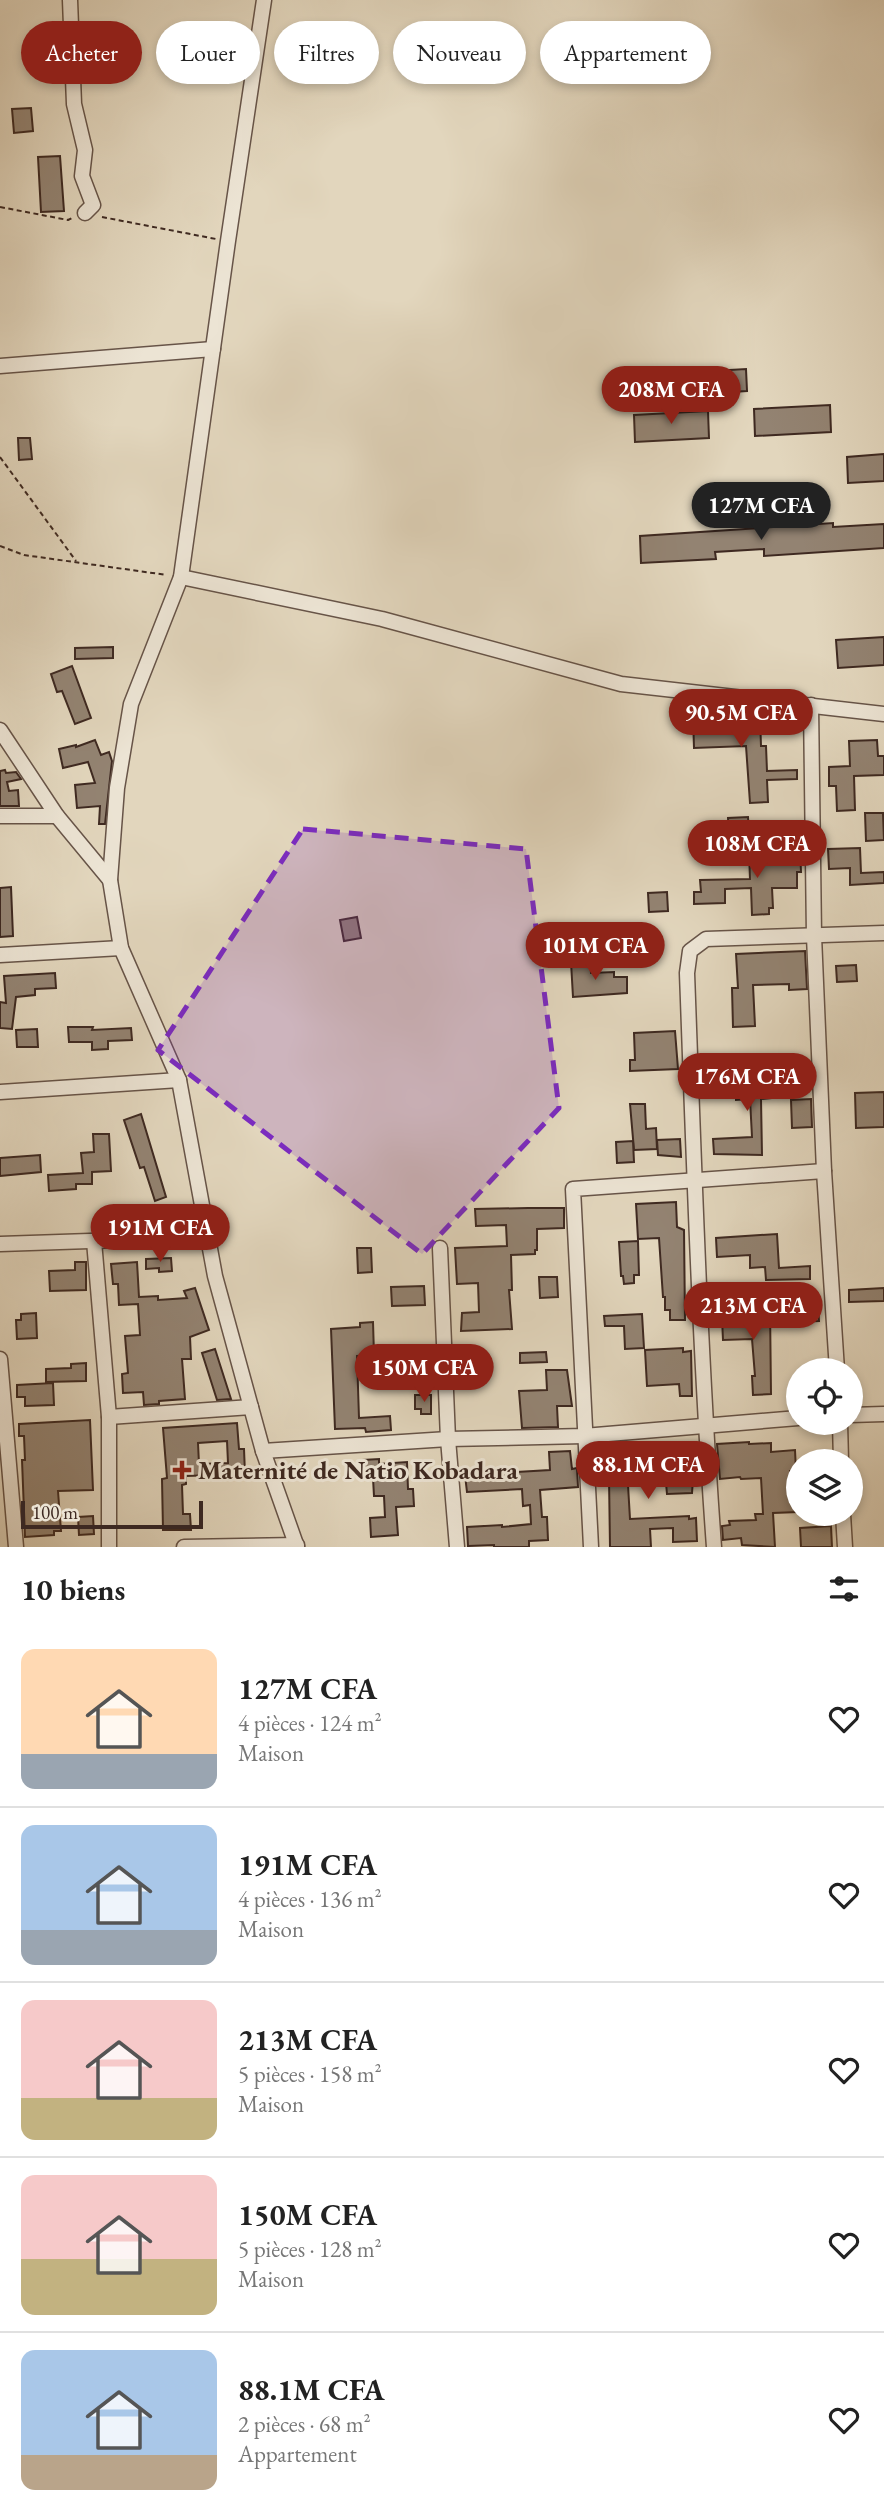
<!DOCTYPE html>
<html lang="fr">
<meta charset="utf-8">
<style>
body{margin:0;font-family:"EB Garamond",serif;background:#f2f2f2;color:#222;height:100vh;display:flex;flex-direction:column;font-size:26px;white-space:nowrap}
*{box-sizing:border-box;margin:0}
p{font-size:23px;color:#767676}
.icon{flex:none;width:38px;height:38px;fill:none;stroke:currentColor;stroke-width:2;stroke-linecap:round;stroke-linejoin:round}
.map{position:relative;height:1547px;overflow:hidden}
.details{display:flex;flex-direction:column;background:#fff;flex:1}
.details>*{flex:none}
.top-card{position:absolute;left:21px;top:21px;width:844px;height:63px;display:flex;gap:14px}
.fabs{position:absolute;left:786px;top:1358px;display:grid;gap:14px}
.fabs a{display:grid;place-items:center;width:77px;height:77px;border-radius:50%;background:#fff;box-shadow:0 4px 10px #0003;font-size:35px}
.scale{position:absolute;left:21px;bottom:18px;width:182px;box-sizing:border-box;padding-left:7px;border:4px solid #3e2921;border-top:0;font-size:19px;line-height:24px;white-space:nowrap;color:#3e2921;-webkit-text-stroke:5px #ece4d4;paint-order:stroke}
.price{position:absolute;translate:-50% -60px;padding:0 16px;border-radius:24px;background:#8f2418;color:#fff;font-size:23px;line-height:46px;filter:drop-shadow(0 2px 4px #0008)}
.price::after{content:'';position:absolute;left:50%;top:42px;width:21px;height:16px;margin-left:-10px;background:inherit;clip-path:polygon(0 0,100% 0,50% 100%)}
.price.current{background:#222;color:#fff}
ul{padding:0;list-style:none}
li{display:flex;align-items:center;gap:21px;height:175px;padding:0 21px}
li+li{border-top:2px solid #e0e0e0}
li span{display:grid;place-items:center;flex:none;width:196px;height:140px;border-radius:14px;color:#555}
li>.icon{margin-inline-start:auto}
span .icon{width:84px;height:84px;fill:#fffc;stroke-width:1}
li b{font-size:30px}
h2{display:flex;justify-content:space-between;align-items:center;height:84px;padding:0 21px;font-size:30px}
.chip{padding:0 24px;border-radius:32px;background:#fff;box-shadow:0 4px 10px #0003;font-size:24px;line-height:63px}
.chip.current{background:#8f2418;color:#fff}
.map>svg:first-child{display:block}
.building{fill:#938372;stroke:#3e2921;stroke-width:2;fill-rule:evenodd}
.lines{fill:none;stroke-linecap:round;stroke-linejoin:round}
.minor-casing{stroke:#675448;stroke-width:17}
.path{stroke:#3e2921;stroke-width:2;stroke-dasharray:5 3.5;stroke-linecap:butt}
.minor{stroke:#ece4d4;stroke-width:14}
.marked{fill:#7b2cbf;fill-opacity:0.2;stroke:#7b2cbf;stroke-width:5;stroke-dasharray:14 9;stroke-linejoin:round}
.poi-dot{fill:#8f2418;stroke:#ece4d4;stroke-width:2.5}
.labels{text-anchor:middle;stroke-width:6;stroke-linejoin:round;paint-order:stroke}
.poi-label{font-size:26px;font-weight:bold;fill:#3e2921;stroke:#ece4d4;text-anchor:start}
</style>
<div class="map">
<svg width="884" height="1547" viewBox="0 0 884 1547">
<rect width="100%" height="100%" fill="#e2d6bd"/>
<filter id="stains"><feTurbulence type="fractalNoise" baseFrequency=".00286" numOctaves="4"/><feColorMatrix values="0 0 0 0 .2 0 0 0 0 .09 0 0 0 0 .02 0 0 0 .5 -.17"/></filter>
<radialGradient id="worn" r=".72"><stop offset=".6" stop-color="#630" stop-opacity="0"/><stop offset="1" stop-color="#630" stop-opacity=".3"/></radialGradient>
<g class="building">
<polygon points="31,108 33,131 14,133 12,109"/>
<polygon points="60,156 64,211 41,212 38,157"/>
<polygon points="746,369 747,391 714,393 713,371"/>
<polygon points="830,405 831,432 755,436 754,409"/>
<polygon points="708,411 709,438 635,442 634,415"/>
<polygon points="18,438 30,438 32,459 19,460"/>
<polygon points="884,454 884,481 848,483 847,457"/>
<polygon points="833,523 833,527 884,524 884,548 764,556 764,549 715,552 716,559 641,563 640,536"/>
<polygon points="884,637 884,665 838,668 836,640"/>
<polygon points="113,647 113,658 75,659 75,648"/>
<polygon points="72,666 91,718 75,724 62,691 57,692 51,674"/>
<polygon points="693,716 714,716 714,718 760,717 761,746 766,746 767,771 797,770 797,779 767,780 768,802 750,803 746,746 694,748"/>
<polygon points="95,740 101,755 109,752 112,761 105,824 99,824 100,806 77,808 75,785 95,783 88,762 63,768 59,749 76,745 76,747"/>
<polygon points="877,740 878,756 884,756 884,775 854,776 855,810 837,811 836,786 829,786 829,767 850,766 849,741"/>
<polygon points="5,770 6,773 16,772 21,779 7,782 9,791 18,790 19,806 0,806 0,771"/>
<polygon points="865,813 883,813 884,840 866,841"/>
<polygon points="748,817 750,851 698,853 697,837 729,836 728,818"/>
<polygon points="860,848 861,873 884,872 884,883 850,885 850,868 829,869 828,849"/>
<polygon points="800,850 801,872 797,872 797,888 772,888 773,908 769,908 769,914 752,915 751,888 725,889 725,903 694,904 694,892 701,892 700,880 750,879 749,852"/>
<polygon points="11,887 13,936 0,937 0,888"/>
<polygon points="667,892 668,911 649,912 648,893"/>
<polygon points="357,917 361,938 344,941 340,920"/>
<polygon points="805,951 807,989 789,990 789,984 753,985 755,1026 733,1027 732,988 738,988 736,954"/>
<polygon points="590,961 591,973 614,972 614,977 627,977 627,993 573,997 571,962"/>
<polygon points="856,965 857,981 837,982 836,966"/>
<polygon points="55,973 56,988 35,989 35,995 16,997 12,1029 0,1028 0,1002 6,1003 4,976"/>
<polygon points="68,1027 93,1027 92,1030 131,1028 132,1040 108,1041 108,1049 92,1050 92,1042 69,1042"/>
<polygon points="37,1029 38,1047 17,1047 16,1030"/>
<polygon points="675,1031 678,1069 630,1071 630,1060 635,1060 634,1033"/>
<polygon points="757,1063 758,1085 771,1084 771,1098 761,1099 762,1155 714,1154 713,1139 752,1137 750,1099 736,1100 735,1064"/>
<polygon points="884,1092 884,1127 856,1128 855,1093"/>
<polygon points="811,1099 812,1127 792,1128 791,1100"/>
<polygon points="630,1104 645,1104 646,1129 656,1128 657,1149 634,1150"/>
<polygon points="141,1114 166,1197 155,1201 144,1167 140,1168 124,1120"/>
<polygon points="93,1134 109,1134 111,1171 92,1172 92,1184 76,1184 76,1189 49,1191 48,1175 83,1173 81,1153 94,1152"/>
<polygon points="680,1139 681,1157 658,1155 657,1140"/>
<polygon points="633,1141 634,1162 617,1163 616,1142"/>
<polygon points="40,1155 41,1172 0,1176 0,1158"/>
<polygon points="676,1202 677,1227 684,1230 685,1320 670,1320 670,1310 665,1310 665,1297 663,1297 659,1238 638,1239 636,1204"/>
<polygon points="528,1208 564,1208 564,1228 537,1229 537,1250 535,1250 535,1254 511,1255 512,1290 509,1290 512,1329 461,1331 462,1313 479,1312 478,1283 457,1284 455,1248 507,1246 506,1225 476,1226 475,1209"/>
<polygon points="777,1234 779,1268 810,1266 810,1279 766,1280 765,1267 750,1268 750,1255 717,1257 716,1238"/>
<polygon points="638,1241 639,1275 634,1275 634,1283 624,1284 623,1276 621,1276 619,1242"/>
<polygon points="357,1248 371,1248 372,1272 358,1273"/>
<polygon points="171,1258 172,1271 159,1272 159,1268 146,1269 146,1259"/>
<polygon points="75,1262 86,1262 86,1290 50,1291 49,1271 75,1270"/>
<polygon points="137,1262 139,1297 158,1296 158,1300 187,1298 184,1291 195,1288 209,1330 190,1337 191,1359 182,1359 185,1399 159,1401 159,1404 144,1405 143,1392 123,1393 122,1374 128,1373 125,1336 140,1335 138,1304 119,1305 118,1284 113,1284 111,1264"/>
<polygon points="539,1277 557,1277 558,1297 540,1298"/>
<polygon points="424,1286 425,1305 392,1306 391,1287"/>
<polygon points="884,1288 884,1301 849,1302 849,1290"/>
<polygon points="818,1306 819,1321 797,1322 796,1307"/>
<polygon points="770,1307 771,1394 753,1395 752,1376 755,1376 752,1339 723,1340 722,1318 724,1318 724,1312"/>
<polygon points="36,1313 37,1338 17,1339 16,1320 21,1320 21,1314"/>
<polygon points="642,1314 644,1348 625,1349 624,1326 605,1326 604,1316"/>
<polygon points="373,1322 374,1355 357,1356 359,1418 390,1416 391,1430 366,1432 365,1428 335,1429 331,1329 360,1327 360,1323"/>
<polygon points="683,1348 683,1352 691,1351 692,1396 680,1396 679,1384 647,1386 645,1350"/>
<polygon points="215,1349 231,1399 217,1400 202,1353"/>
<polygon points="546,1352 547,1362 520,1363 520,1353"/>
<polygon points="86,1363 86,1381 46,1382 46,1369 71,1368 71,1364"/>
<polygon points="546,1370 567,1370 572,1406 557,1406 558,1427 522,1428 519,1391 547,1390"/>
<polygon points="53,1383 54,1405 25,1406 25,1397 17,1397 17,1385"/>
<polygon points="415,1395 431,1395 431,1414 421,1414 421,1409 415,1409"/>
<polygon points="90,1420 93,1490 58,1491 61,1531 54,1531 54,1535 25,1537 22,1460 25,1460 24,1436 19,1436 19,1424"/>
<path d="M237 1423 239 1449H244L245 1474 186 1476V1484L182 1485 183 1514H190L191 1530H163L162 1479 167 1478 163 1428ZM227 1441 228 1463 199 1464 198 1443Z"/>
<polygon points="749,1442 749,1444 771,1443 771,1452 795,1450 796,1471 790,1471 791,1498 798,1498 798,1512 773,1513 775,1547 742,1545 741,1538 723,1540 722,1526 730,1525 729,1521 756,1520 755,1514 763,1514 761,1478 741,1479 740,1477 720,1479 717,1444"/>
<polygon points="647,1446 659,1446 660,1464 666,1463 666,1466 694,1465 692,1493 667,1494 666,1483 628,1485 630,1519 689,1516 689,1519 696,1518 697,1541 673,1542 673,1528 650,1529 651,1547 610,1547 609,1477 631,1475 630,1449 647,1448"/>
<polygon points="570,1451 572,1469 577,1468 578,1487 540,1490 542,1517 547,1517 548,1540 529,1541 529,1547 494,1547 494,1545 468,1546 467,1527 502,1525 502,1527 531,1524 530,1505 523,1506 522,1489 467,1492 465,1475 550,1470 549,1452"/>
<polygon points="379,1459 379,1464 407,1462 408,1489 413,1489 414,1506 396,1507 398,1535 371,1537 370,1518 385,1517 384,1496 374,1496 373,1478 364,1479 363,1460"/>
<polygon points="93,1516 94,1534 79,1535 78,1517"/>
<polygon points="831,1526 832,1547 801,1547 800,1528"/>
</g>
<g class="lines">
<g class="minor-casing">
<g id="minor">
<polyline points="70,0 74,104 85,150 82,176 93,205 85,213"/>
<polyline points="264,0 228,241 181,577 131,704 117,788 110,880 121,948 179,1080 215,1276 263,1451 297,1547"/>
<polyline points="0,366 213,349"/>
<polyline points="181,577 382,619 621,684 884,714"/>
<polyline points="811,705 814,936 824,1171 837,1370"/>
<polyline points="0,730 57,816 110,880"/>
<polyline points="0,816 57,816"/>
<polyline points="0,955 121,948"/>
<polyline points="0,1092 179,1080"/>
<polyline points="94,1241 109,1417 109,1547"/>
<polyline points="0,1244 209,1237"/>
<polyline points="440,1248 448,1439 457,1547"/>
<polyline points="0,1359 16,1547"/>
<polyline points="850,1415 884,1414"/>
<polyline points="109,1417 251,1407"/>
<polyline points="840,1423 841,1461"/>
<polyline points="263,1451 448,1439 584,1436 798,1418"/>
<polyline points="843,1514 845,1547"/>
<polyline points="184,1547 297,1545"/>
<polyline points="591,1547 573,1189 824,1171"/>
<path d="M714 1547C700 1356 694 1164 687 973L690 951 706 939 884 933"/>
</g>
</g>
<g class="path">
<polyline points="0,207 68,220 72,218"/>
<polyline points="102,217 216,239"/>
<polyline points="0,457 76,561"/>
<polyline points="0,546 24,555 167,575"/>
</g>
<use href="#minor" class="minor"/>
</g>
<path class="marked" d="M303 829 526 849 559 1108 422 1254 158 1050Z"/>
<path class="poi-dot" d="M178.5 1459.5h7v7h7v7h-7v7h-7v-7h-7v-7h7z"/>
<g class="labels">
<g class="poi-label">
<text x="198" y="1479">Maternité de Natio Kobadara</text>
</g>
</g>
<rect width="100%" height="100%" filter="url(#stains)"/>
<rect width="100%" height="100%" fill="url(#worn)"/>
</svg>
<div class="fabs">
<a><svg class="icon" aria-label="locate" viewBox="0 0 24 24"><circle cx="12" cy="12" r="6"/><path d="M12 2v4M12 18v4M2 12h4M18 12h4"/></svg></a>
<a><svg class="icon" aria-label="layers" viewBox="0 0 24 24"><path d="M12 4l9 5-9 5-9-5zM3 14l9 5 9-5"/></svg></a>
</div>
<div class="scale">100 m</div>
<b class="price" style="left:671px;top:426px">208M CFA</b>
<b class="price current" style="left:761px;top:542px">127M CFA</b>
<b class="price" style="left:741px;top:749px">90.5M CFA</b>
<b class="price" style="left:757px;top:880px">108M CFA</b>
<b class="price" style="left:595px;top:982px">101M CFA</b>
<b class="price" style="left:747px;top:1113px">176M CFA</b>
<b class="price" style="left:160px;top:1264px">191M CFA</b>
<b class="price" style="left:753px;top:1342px">213M CFA</b>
<b class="price" style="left:424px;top:1404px">150M CFA</b>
<b class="price" style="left:648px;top:1501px">88.1M CFA</b>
<div class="top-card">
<a class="chip current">Acheter</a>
<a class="chip">Louer</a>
<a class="chip">Filtres</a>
<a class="chip">Nouveau</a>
<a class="chip">Appartement</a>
</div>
</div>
<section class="details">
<h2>10 biens<svg class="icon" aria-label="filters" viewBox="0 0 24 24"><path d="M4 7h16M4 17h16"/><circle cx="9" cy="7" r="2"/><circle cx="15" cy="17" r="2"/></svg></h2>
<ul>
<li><span style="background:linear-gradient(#ffd9b3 75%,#9aa5b1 0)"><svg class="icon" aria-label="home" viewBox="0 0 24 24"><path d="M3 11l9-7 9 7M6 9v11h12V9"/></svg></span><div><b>127M CFA</b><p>4 pièces · 124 m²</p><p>Maison</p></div><svg class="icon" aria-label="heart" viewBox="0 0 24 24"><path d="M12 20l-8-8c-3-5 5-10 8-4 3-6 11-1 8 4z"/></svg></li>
<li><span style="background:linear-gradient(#a9c7e8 75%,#9aa5b1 0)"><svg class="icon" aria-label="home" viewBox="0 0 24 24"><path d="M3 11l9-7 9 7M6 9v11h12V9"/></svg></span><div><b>191M CFA</b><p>4 pièces · 136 m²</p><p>Maison</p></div><svg class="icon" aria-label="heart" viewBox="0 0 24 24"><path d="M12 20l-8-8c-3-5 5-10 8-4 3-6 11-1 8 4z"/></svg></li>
<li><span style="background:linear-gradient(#f6c9c9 70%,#c2b280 0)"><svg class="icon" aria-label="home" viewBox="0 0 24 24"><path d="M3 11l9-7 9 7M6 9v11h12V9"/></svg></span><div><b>213M CFA</b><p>5 pièces · 158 m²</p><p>Maison</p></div><svg class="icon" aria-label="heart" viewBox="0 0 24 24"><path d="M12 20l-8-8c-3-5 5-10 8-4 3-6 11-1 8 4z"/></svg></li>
<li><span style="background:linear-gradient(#f6c9c9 60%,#c2b280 0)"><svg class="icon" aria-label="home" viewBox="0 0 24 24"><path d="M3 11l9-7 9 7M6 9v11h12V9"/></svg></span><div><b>150M CFA</b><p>5 pièces · 128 m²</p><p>Maison</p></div><svg class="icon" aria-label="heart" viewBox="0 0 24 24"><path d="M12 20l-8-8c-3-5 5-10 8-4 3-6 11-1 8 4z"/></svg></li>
<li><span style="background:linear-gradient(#a9c7e8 75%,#b9a48a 0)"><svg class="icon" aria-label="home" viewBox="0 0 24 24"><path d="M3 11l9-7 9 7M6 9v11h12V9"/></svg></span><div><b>88.1M CFA</b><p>2 pièces · 68 m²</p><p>Appartement</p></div><svg class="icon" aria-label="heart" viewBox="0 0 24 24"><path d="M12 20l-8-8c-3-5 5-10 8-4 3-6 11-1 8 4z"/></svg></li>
</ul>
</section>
